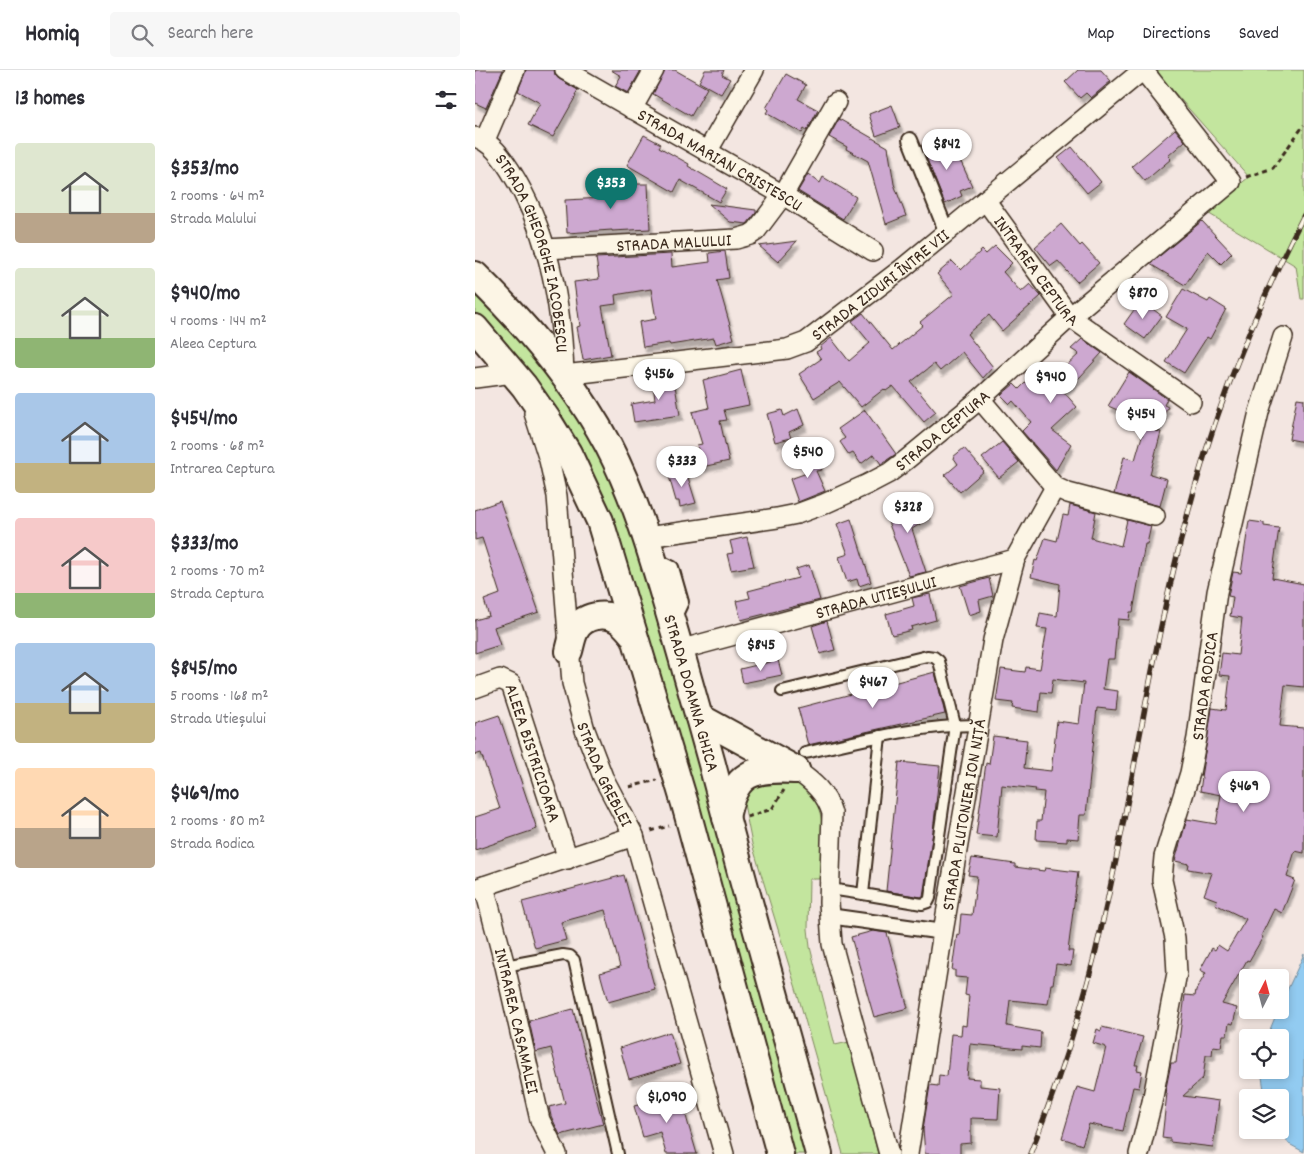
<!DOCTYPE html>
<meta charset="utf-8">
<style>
body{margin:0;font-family:Dekko,sans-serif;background:#f7f7f7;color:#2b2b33;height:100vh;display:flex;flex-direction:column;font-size:19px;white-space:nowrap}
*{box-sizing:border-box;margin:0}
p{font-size:16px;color:#7c7c81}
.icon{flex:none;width:28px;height:28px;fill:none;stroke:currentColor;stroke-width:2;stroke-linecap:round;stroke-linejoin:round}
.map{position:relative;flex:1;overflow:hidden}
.drawer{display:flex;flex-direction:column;background:#fff;width:475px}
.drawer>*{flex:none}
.needle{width:32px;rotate:6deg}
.controls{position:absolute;left:764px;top:899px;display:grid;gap:10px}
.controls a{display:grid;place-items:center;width:50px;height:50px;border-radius:5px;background:#fff;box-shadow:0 2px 8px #0003;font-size:25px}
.price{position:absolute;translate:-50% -42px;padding:0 11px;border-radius:18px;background:#fff;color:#222;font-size:16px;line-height:32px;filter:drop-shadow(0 1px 2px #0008)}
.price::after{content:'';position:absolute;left:50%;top:30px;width:15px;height:11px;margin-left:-8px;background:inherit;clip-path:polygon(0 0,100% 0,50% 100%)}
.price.selected{background:#0f766e;color:#fff}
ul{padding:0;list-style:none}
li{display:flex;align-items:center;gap:15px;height:125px;padding:0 15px}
li span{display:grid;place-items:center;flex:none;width:140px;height:100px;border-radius:5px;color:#555}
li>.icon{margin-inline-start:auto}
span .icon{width:60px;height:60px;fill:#fffc;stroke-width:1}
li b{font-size:21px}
h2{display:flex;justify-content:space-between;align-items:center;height:60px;padding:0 15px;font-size:21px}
header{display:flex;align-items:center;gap:30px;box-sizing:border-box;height:70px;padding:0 25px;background:#fff;border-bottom:1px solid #e1e1e2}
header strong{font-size:24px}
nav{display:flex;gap:28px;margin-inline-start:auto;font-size:18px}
.search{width:350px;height:45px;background:#f7f7f7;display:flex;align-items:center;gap:12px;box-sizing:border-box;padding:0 18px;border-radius:5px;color:#7c7c81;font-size:19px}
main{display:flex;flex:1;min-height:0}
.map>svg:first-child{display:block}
.green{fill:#c3e59e;stroke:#7f885e}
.water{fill:#92cbf1;stroke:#6f8b9d}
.building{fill:#cda8d0;stroke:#3b2a1e;filter:url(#shadow)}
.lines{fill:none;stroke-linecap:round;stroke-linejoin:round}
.service-casing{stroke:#3b2a1e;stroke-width:14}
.pedestrian-casing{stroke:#3b2a1e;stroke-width:18}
.minor-casing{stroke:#3b2a1e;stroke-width:22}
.secondary-casing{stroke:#3b2a1e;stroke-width:30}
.path{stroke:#3b2a1e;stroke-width:3;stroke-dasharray:5 4;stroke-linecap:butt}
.service{stroke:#fcf5e5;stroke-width:10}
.pedestrian{stroke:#fcf5e5;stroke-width:14}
.minor{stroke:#fcf5e5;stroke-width:19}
.secondary{stroke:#fcf5e5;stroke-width:26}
.rail-casing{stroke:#3b2a1e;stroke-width:5.5}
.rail{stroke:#fcf5e5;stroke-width:4;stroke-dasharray:11;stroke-linecap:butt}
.labels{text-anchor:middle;stroke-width:4.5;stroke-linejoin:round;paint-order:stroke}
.street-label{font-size:18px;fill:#3b2a1e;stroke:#fcf5e5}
</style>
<header>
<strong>Homiq</strong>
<div class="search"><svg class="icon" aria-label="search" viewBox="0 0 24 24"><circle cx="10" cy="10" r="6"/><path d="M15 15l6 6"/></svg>Search here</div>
<nav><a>Map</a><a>Directions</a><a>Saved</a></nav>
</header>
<main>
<section class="drawer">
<h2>13 homes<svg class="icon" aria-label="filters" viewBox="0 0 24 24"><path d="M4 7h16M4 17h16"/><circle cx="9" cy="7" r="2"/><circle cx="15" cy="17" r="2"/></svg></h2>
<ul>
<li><span style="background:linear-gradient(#dfe7d0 70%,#b9a48a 0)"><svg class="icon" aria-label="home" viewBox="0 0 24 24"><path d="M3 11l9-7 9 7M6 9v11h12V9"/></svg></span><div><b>$353/mo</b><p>2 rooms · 64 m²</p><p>Strada Malului</p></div></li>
<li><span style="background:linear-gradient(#dfe7d0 70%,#8fb573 0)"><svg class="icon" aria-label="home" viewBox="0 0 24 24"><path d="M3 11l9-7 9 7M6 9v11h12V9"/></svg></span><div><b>$940/mo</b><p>4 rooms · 144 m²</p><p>Aleea Ceptura</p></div></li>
<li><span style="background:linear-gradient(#a9c7e8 70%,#c2b280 0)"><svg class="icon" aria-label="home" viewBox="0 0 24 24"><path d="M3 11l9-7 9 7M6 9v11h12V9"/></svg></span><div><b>$454/mo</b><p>2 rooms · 68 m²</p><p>Intrarea Ceptura</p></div></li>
<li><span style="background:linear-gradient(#f6c9c9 75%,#8fb573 0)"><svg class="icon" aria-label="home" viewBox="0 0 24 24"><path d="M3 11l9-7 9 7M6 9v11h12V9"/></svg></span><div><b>$333/mo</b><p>2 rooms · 70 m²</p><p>Strada Ceptura</p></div></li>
<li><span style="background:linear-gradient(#a9c7e8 60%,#c2b280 0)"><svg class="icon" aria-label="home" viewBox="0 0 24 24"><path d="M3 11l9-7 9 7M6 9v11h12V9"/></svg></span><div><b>$845/mo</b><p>5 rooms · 168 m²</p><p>Strada Utieșului</p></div></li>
<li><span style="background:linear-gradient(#ffd9b3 60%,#b9a48a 0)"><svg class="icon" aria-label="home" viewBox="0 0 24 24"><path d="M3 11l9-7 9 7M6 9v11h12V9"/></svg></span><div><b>$469/mo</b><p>2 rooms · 80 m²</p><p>Strada Rodica</p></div></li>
</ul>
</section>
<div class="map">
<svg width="829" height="1084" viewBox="0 0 829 1084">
<defs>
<filter id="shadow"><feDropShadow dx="3" dy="5.5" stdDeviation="1" flood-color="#0004"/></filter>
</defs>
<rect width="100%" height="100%" fill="#f3e6e1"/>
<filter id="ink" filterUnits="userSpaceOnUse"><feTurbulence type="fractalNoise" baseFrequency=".02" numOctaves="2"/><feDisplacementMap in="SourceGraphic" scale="10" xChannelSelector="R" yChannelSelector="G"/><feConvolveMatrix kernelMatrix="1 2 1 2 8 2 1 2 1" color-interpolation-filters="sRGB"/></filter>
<g filter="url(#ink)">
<g class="green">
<polygon points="683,0 829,0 829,229 826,229 821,196 731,142 774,107 684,5"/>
<polygon points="0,220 67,296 124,381 162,472 333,1084 317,1084 166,541 144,473 16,261 0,245"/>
<path d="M319 708C324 713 332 718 336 724 354 747 346 783 344 809H334L333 859 335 877 360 975 374 972 403 1084H368L323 925 277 774 269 734 272 721 278 711Z"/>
</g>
<polygon class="water" points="829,884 829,1082 814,1074 805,1059 805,1028 790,1027 786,1000 805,1000 805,968 792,967 803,940 805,940 805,936"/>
<g class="building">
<polygon points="0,0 28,0 11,38 0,33"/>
<polygon points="51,0 79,0 80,5 84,9 103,20 100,25 101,26 78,67 53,55 65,33 43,21"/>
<polygon points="136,0 166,0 153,23 140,16 146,6"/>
<polygon points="190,0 200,0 232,18 216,46 178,24"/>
<polygon points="230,0 249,0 247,5 255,9 246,24 224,12"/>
<polygon points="603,0 626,0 636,11 616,28 611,23 605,28 590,12"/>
<polygon points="311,4 331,15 323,29 343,40 332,61 329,59 327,63 291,43 293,40 291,38"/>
<polygon points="417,35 425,57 401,66 394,44"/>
<polygon points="364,49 413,77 419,114 431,146 411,154 393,91 371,79 372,77 354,67"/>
<polygon points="700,59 710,71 693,86 696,89 670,111 657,96"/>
<polygon points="169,65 186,74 184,77 214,94 213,96 252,119 244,132 205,110 199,122 152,95"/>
<polygon points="474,69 485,93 486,92 497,116 485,121 487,126 470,134 448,80"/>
<polygon points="597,77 626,112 612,123 583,88"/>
<polygon points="333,104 345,113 348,107 381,127 368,149 323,121"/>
<polygon points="133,114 173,114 175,159 137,161 137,160 92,163 90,130 129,128 128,119 133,119"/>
<polygon points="234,134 281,140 281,143 272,154 255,152"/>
<polygon points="727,151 757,183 746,194 733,181 710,215 675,194"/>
<polygon points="586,154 605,176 607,174 624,193 602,212 583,191 576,196 560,177"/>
<polygon points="322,171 303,192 284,176"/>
<polygon points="520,176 537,193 528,202 546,222 555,214 566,226 527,261 514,245 492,264 518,297 508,308 487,282 465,301 459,294 436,312 461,342 449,352 418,316 411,321 409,319 386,337 365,312 339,328 324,304 346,289 341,282 346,279 345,277 356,268 374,291 395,273 377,251 388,243 418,280 448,255 445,252 479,224 462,204 477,191 486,200 507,180 511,184"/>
<polygon points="250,181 254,208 242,210 259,269 241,274 239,268 195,275 194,273 168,277 164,252 181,249 176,219 140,225 141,234 127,236 136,285 108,290 102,257 105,256 99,212 124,209 121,188 196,184 197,197 235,192 234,183"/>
<polygon points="708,219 733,232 735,229 751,239 735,269 732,267 709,303 691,292 712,259 691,247"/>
<polygon points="666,230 687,246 670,269 649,254"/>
<polygon points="607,269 627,283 605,307 588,321 602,337 577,360 596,374 581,400 547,361 556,352 538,331 535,334 526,325 539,314 544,319 559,304 570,315 604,284 596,279"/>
<polygon points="266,300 274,335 249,340 252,350 245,351 254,391 227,397 222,375 227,374 217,342 234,338 228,310"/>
<polygon points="654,302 692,329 689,335 693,337 681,361 686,362 675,404 692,409 685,436 639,424 649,387 660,390 671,352 633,336"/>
<polygon points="198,304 205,345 159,352 156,334 180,330 177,306"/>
<polygon points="822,328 829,329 829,372 814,369"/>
<polygon points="323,339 329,355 314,362 316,368 300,372 292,344 307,340 309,346"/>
<polygon points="390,340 421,384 406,394 399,384 386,394 378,383 374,385 365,372 370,368 363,359"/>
<polygon points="527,372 544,392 524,408 507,388"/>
<polygon points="489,378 509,401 485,422 470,405 483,394 478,387"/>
<polygon points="340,381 347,400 341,401 350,421 323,432 315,409 332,403 325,386"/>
<polygon points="210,398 221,433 205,437 204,431 201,431 193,403"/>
<polygon points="441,427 455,448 437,459 451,502 434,506 410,444 422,439"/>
<polygon points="25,431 64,542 19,557 25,575 0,583 0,550 14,546 9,530 25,524 7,468 0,470 0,440"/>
<polygon points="595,435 621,442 616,468 646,476 652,450 676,456 672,474 670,474 658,542 655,542 654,550 643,549 639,589 632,589 628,619 643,621 641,640 622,638 611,745 605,745 603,769 592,768 592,772 561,770 562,751 566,751 569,722 560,721 561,719 527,715 522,767 501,765 511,693 514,694 518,666 552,670 549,698 576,701 582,651 604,654 609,613 578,609 576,623 566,622 564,642 537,638 538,633 521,631 526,599 550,602 551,597 565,599 572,559 562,558 565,543 582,546 585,514 556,507 560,490 562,491 570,468 582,471 588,445 593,446"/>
<polygon points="376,449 396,512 384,516 382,509 372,512 364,487 373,484 362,454"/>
<polygon points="774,451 789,453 789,456 804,458 797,508 829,514 829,617 810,615 805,656 829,658 829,783 820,781 812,807 820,810 807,843 799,839 786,866 788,867 774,891 772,890 747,934 762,938 758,954 754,953 752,965 748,965 746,977 738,976 737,985 731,985 728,1008 708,1026 744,1031 738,1077 695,1072 695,1069 687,1068 692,1023 690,1023 696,993 701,993 710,925 720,926 721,920 731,903 725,900 737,878 740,880 743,875 752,881 771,849 740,834 742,830 729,825 737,803 713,799 714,794 700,791 712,749 741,754 746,725 725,721 727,707 726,707 737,638 751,640 755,606 744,605 747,583 763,585 767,548 755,546 758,527 753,526 758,502 766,503"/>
<polygon points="272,467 279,496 256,500 252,484 258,483 255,471"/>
<polygon points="334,495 345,530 266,550 261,531 275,528 273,521 323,508 321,499"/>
<polygon points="514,508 518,526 504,530 506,541 494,545 485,516"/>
<polygon points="455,524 461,550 436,557 437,560 417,565 411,544 439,536 437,528"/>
<polygon points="352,551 360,580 345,584 337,556"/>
<polygon points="303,590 307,605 268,613 265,599"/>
<polygon points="460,602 470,644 333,675 323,638"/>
<polygon points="24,645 62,759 0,780 0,747 25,739 6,683 0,685 0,653"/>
<polygon points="424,692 465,696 458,762 448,826 446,827 411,821"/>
<polygon points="497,788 540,794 540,797 569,801 570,798 603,802 593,881 598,881 596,896 581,894 578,914 576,914 573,934 535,930 532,956 566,962 565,978 547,976 547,979 495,974 492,1008 505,1009 505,1016 525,1018 523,1049 496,1048 496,1073 485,1074 485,1084 450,1084 448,1059 455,1015 463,1016 464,1005 472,1006 476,964 486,965 487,955 491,956 494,926 490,925 492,908 480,907 480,900 477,900 482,864 484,865 486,844 497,845 502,806 493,805"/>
<polygon points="149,805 180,919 133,932 125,903 145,897 130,840 86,852 91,870 60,878 47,832"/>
<polygon points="398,861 412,863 433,938 399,947 376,867"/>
<polygon points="98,939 128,1054 85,1065 76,1046 74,1037 90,1033 76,978 61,982 54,951"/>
<polygon points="627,957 668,967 660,995 663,995 662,1000 667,1001 664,1018 658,1017 648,1061 614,1054 607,1075 587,1068 602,1017 620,1022 631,977 618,973 622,959 626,961"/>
<polygon points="195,962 205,994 154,1009 145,978"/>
<polygon points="205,1024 214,1057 222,1084 191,1084 185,1062 168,1067 159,1036"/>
</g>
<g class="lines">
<g class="service-casing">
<g id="service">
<polyline points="182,489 198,497 208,532 201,547"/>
<polyline points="307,621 452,586 459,587 464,591 480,655 455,828 453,832 447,834 388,824 405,666"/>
<path d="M330 683C387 670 445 655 503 655"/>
<polyline points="355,819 388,824"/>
<polyline points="30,896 88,885 95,886 99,890 143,1084"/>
</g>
</g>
<g class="pedestrian-casing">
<g id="pedestrian">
<polyline points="435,70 472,163"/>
<polyline points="354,846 468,862"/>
</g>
</g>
<g class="minor-casing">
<g id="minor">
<path id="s1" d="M90 0 308 125 398 181"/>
<polyline points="157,39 179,0"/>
<path id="s2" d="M0 67C16 72 26 86 35 100 73 160 87 235 89 305L312 279 331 272 428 198 668 0"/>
<polyline points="10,70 40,0"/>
<polyline points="232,82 279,0"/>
<path id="s3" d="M511 131 595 247 716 332"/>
<path id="s4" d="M70 179 261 169 275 165 281 161 308 125 361 32"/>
<polyline points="0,308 38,303"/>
<polyline points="505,329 580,417 593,423 680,446"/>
<path id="s5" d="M59 343 74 390 82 426 97 613 110 660 128 707 159 766 249 1084"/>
<path id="s6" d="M172 467 302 448 322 444 349 434 393 414 414 403 431 390 505 329 595 247 756 112 668 0"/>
<path id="s7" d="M204 580 540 489"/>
<path id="s8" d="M0 618 25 609 36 614 93 789"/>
<path d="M321 700C338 712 351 723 357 743L354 832 357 874 414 1084"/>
<path id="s9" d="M9 816 30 896 65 1050 82 1084"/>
<polyline points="0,819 159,766"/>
<path id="s10" d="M433 1084 468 862 518 570 540 489 580 417"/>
<path id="s11" d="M664 1084 677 1032 702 903 700 868 687 810 689 787 715 703 722 668 742 522 784 342 808 267"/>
</g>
</g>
<g class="secondary-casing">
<g id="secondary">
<path id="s12" d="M0 205C51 255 99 311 133 375 159 425 175 478 191 532 207 586 222 640 237 694 271 825 308 954 344 1084"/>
<polyline points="0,258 49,316 72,349 93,383 125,451 210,734 305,1084"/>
<path d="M94 581C96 574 97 567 100 561 108 545 131 541 145 551 150 555 155 561 159 566"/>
<polyline points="224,647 321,700"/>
<path d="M251 748C260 701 277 698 321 700"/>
</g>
</g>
<g class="path">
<polyline points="771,107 798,98 829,55"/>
<polyline points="154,717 182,710"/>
<polyline points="272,747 297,739 309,720"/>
<polyline points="176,761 194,756"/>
</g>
<use href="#service" class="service"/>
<use href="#pedestrian" class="pedestrian"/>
<use href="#minor" class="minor"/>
<use href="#secondary" class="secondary"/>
<g class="rail-casing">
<path id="rail" d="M555 1084C578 1027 597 970 613 911 654 757 671 597 713 443 740 340 780 240 829 145"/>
</g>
<use href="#rail" class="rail"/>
</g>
</g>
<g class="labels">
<g class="street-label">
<text dy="6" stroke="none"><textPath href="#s1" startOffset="179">STRADA MARIAN CRISTESCU</textPath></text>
<text dy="6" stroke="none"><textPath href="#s4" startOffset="129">STRADA MALULUI</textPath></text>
<text dy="6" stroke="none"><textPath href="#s2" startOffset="136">STRADA GHEORGHE IACOBESCU</textPath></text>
<text dy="6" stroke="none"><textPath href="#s3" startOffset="86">INTRAREA CEPTURA</textPath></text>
<text dy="6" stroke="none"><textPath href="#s2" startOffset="602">STRADA ZIDURI ÎNTRE VII</textPath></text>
<text dy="6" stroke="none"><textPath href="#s6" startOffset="321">STRADA CEPTURA</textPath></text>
<text dy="6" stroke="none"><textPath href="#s7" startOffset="204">STRADA UTIEȘULUI</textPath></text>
<text dy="6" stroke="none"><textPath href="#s11" startOffset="479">STRADA RODICA</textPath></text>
<text dy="6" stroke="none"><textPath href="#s12" startOffset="479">STRADA DOAMNA GHICA</textPath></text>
<text dy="6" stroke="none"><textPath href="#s8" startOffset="111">ALEEA BISTRICIOARA</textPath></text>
<text dy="6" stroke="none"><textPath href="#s5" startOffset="371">STRADA GREBLEI</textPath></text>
<text dy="6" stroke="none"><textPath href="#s10" startOffset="344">STRADA PLUTONIER ION NIȚĂ</textPath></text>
<text dy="6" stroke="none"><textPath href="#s9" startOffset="139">INTRAREA CASAMALEI</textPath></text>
</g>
</g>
</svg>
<div class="controls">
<a><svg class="needle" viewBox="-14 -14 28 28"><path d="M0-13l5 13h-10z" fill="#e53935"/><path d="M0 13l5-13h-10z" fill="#7c7c81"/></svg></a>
<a><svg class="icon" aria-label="locate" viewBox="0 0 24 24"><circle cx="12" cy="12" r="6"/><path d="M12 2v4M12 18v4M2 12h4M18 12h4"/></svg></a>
<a><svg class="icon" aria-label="layers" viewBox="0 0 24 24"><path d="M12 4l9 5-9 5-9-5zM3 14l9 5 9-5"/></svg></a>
</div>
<b class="price" style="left:472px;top:101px">$842</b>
<b class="price selected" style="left:136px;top:140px">$353</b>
<b class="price" style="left:668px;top:250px">$870</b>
<b class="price" style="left:184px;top:331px">$456</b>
<b class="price" style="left:576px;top:334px">$940</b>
<b class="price" style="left:666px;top:371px">$454</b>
<b class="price" style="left:333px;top:409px">$540</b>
<b class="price" style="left:207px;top:418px">$333</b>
<b class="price" style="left:433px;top:464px">$328</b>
<b class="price" style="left:286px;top:602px">$845</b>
<b class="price" style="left:398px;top:639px">$467</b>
<b class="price" style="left:769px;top:743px">$469</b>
<b class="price" style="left:192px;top:1054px">$1,090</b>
</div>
</main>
